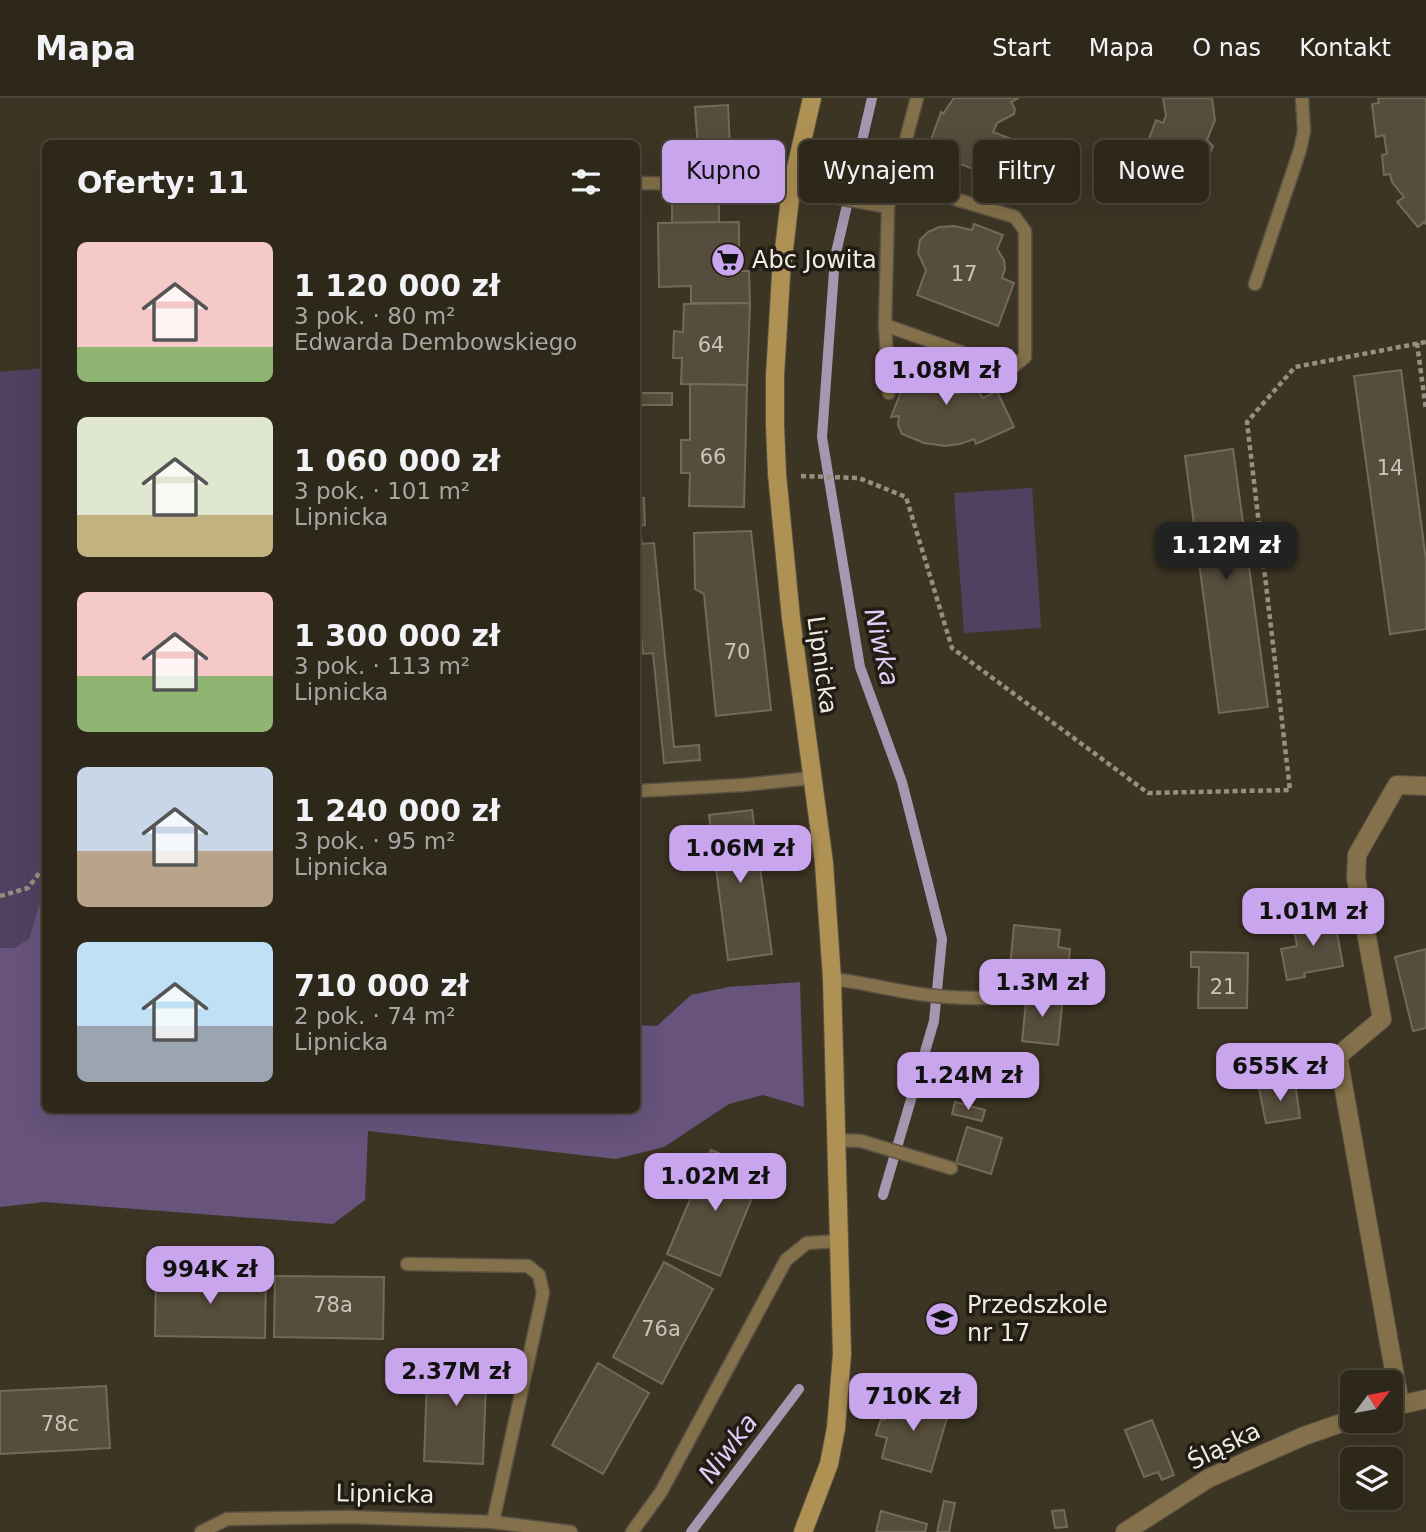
<!DOCTYPE html>
<html lang="pl">
<meta charset="utf-8">
<style>
body{margin:0;font-family:"DejaVu Sans",sans-serif;background:#3a3428;color:#f1f3f6;height:100vh;display:flex;flex-direction:column;font-size:26px;white-space:nowrap}
*{box-sizing:border-box;margin:0}
p{font-size:23px;color:#a7a6a3}
.icon{flex:none;width:38px;height:38px;fill:none;stroke:currentColor;stroke-width:2;stroke-linecap:round;stroke-linejoin:round}
.map{position:relative;flex:1;overflow:hidden}
.side{position:absolute;left:42px;top:42px;width:598px;height:973px;display:flex;flex-direction:column;background:#2e281b;border-radius:10px;box-shadow:0 7px 28px #0002,0 0 0 2px #49443a}
.side>*{flex:none}
.banner{position:absolute;left:662px;top:42px;width:658px;height:63px;display:flex;gap:14px}
.needle{width:46px;rotate:58deg}
.controls{position:absolute;left:1340px;top:1272px;display:grid;gap:14px}
.controls a{display:grid;place-items:center;width:63px;height:63px;border-radius:10px;background:#2e281b;box-shadow:0 7px 28px #0002,0 0 0 2px #49443a;font-size:35px}
.price{position:absolute;translate:-50% -60px;padding:0 16px;border-radius:14px;background:#c9a5ee;color:#111;font-size:23px;line-height:46px;filter:drop-shadow(0 2px 4px #0008)}
.price::after{content:'';position:absolute;left:50%;top:42px;width:21px;height:16px;margin-left:-10px;background:inherit;clip-path:polygon(0 0,100% 0,50% 100%)}
.price.active{background:#222;color:#fff}
ul{padding:0;list-style:none}
li{display:flex;align-items:center;gap:21px;height:175px;padding:0 35px}
li span{display:grid;place-items:center;flex:none;width:196px;height:140px;border-radius:10px;color:#555}
li>.icon{margin-inline-start:auto}
span .icon{width:84px;height:84px;fill:#fffc;stroke-width:1}
li b{font-size:30px}
h2{display:flex;justify-content:space-between;align-items:center;height:84px;padding:0 35px;font-size:30px}
.chip{padding:0 24px;border-radius:10px;background:#2e281b;box-shadow:0 7px 28px #0002,0 0 0 2px #49443a;font-size:24px;line-height:63px}
.chip.active{background:#c9a5ee;color:#111}
header{display:flex;align-items:center;gap:42px;box-sizing:border-box;height:98px;padding:0 35px;background:#2e281b;border-bottom:2px solid #49443a}
header strong{font-size:33px}
nav{display:flex;gap:38px;margin-inline-start:auto;font-size:24px}
.map>svg:first-child{display:block}
.green{fill:#514161}
.forest{fill:#67537c}
.lines{fill:none;stroke-linecap:round;stroke-linejoin:round}
.stream{stroke:#a796b1;stroke-width:10}
.building{fill:#574d3c;stroke:#746a58;stroke-width:2}
.lane-casing{stroke:#5a5242;stroke-width:15}
.street-casing{stroke:#5a5242;stroke-width:20}
.secondary-casing{stroke:#5a5242;stroke-width:20}
.path{stroke:#979082;stroke-width:4.5;stroke-dasharray:5 3.5;stroke-linecap:butt}
.lane{stroke:#84714b;stroke-width:12}
.street{stroke:#84714b;stroke-width:18}
.secondary{stroke:#af9154;stroke-width:18}
.labels{text-anchor:middle;stroke-width:7;stroke-linejoin:round;paint-order:stroke}
.number-label{font-size:21px;fill:#cac4b8}
.poi-label{font-size:24px;fill:#f1ebe1;stroke:#211d15;text-anchor:start}
.street-label{font-size:24px;fill:#f1ebe1;stroke:#211d15}
.water-label{font-size:26px;font-style:italic;fill:#e2cef7;stroke:#211d15}
</style>
<header>
<strong>Mapa</strong>
<nav><a>Start</a><a>Mapa</a><a>O nas</a><a>Kontakt</a></nav>
</header>
<div class="map">
<svg width="1426" height="1434" viewBox="0 0 1426 1434">
<rect width="100%" height="100%" fill="#3d3524"/>
<g class="green">
<polygon points="45,270 45,798 38,810 29,841 14,850 0,850 0,274"/>
<polygon points="1032,390 1041,530 964,535 954,395"/>
</g>
<polygon class="forest" points="45,798 46,1012 637,1012 637,927 657,928 691,897 728,889 800,884 804,1009 763,997 729,1006 664,1049 616,1061 368,1033 365,1102 333,1126 44,1104 0,1109 0,850 14,850 29,841 38,810"/>
<g class="lines">
<g class="stream">
<polyline points="872,0 835,159 822,339 860,569 902,684 942,841 934,923 883,1097"/>
<polyline points="691,1434 799,1291"/>
</g>
</g>
<g class="building">
<polygon points="954,0 1019,0 1011,4 1015,11 1014,16 997,25 993,34 1022,45 1006,84 927,53 941,14 943,16"/>
<polygon points="1163,0 1212,0 1215,22 1207,42 1213,48 1195,93 1183,89 1180,97 1151,87 1145,78 1151,57 1144,54 1156,22 1163,25 1166,18"/>
<polygon points="1378,0 1426,0 1426,126 1424,124 1418,129 1397,104 1404,99 1392,84 1390,76 1384,77 1382,57 1387,56 1384,37 1376,39 1372,6 1379,5"/>
<polygon points="728,7 730,50 698,52 695,9"/>
<polygon points="672,98 719,98 719,124 672,125"/>
<polygon points="739,124 739,173 749,173 750,205 691,205 691,188 659,189 658,125"/>
<polygon points="974,126 1003,137 997,151 1004,162 1005,171 1002,180 1014,185 998,228 917,197 926,172 918,155 920,142 928,134 939,129 954,128 972,132"/>
<polygon points="750,205 747,287 681,286 682,260 673,260 674,233 683,234 684,206"/>
<polygon points="918,251 956,266 947,293 957,296 975,289 983,300 997,293 1014,329 976,346 974,341 960,346 945,348 924,345 902,336 898,327 899,318 891,319"/>
<polygon points="1401,272 1426,462 1426,531 1390,536 1354,278"/>
<polygon points="690,286 747,287 744,409 689,408 690,375 681,375 681,342 690,342"/>
<rect x="638" y="295" width="34" height="12"/>
<polygon points="1233,351 1268,609 1219,615 1185,358"/>
<polygon points="637,400 644,400 645,427 637,428"/>
<polygon points="751,433 771,612 716,618 704,496 695,491 694,435"/>
<polygon points="641,439 642,446 654,445 674,649 699,647 700,662 664,665 653,555 643,556 641,535 637,536 637,440"/>
<polygon points="752,712 772,856 728,862 709,717"/>
<polygon points="1334,818 1343,868 1304,875 1305,879 1287,882 1281,851 1297,848 1293,825"/>
<polygon points="1014,827 1060,832 1058,849 1070,851 1065,899 1042,897 1044,882 1009,879"/>
<polygon points="1426,851 1426,930 1413,933 1395,859"/>
<polygon points="1191,854 1248,855 1247,910 1198,910 1199,869 1191,869"/>
<polygon points="1027,895 1063,899 1058,947 1022,943"/>
<polygon points="1295,984 1300,1020 1266,1025 1259,991"/>
<polygon points="955,1004 985,1012 982,1023 952,1016"/>
<polygon points="967,1029 1002,1040 991,1076 956,1065"/>
<polygon points="711,1052 763,1073 720,1178 667,1156"/>
<polygon points="664,1164 713,1191 662,1286 613,1259"/>
<polygon points="156,1175 266,1177 265,1240 155,1238"/>
<polygon points="275,1178 384,1179 383,1241 274,1239"/>
<polygon points="428,1255 487,1257 483,1366 424,1363"/>
<polygon points="598,1265 649,1295 603,1376 552,1347"/>
<polygon points="106,1288 110,1350 0,1356 0,1293"/>
<polygon points="918,1300 950,1310 931,1374 882,1360 887,1340 876,1337 881,1321 885,1322 890,1303 915,1310"/>
<polygon points="1152,1322 1174,1377 1162,1382 1158,1374 1144,1379 1125,1332"/>
<polygon points="944,1403 955,1405 949,1434 937,1434"/>
<polygon points="1064,1412 1067,1429 1055,1430 1052,1413"/>
<polygon points="881,1413 927,1426 925,1434 876,1434"/>
</g>
<g class="lines">
<g class="lane-casing">
<g id="lane">
<polyline points="637,85 768,87 888,109 917,0"/>
<polyline points="888,109 885,227 889,295"/>
<polyline points="1255,186 1300,52 1304,33 1302,0"/>
<polyline points="885,227 1000,268 1014,268 1025,259 1025,133 1015,119 895,83"/>
<polyline points="637,693 743,687 812,680"/>
<path d="M832 881C862 884 890 892 920 896 946 900 971 900 998 900"/>
<polyline points="837,1042 861,1043 951,1070"/>
<polyline points="407,1166 528,1168 539,1177 543,1195 493,1424"/>
<polyline points="201,1434 227,1421 348,1419 493,1424 571,1434"/>
<polyline points="632,1434 661,1394 786,1162 807,1145 839,1143"/>
</g>
</g>
<g class="street-casing">
<g id="street">
<polyline points="1400,1306 1338,958 1382,921 1356,780 1357,757 1397,687 1426,688"/>
<polyline points="1391,1309 1426,1301"/>
<polyline points="1125,1434 1209,1380 1304,1338 1353,1321"/>
</g>
</g>
<g class="secondary-casing">
<polyline id="secondary" points="803,1434 829,1366 836,1330 842,1256 832,881 824,765 791,520 777,376 775,327 775,278 781,177 791,92 812,0"/>
</g>
<g class="path">
<polyline points="1417,245 1426,312"/>
<polyline points="801,378 859,380 906,399 952,550 1148,695 1290,692 1247,324 1295,269 1426,244"/>
<polyline points="0,798 28,790 46,766"/>
</g>
<use href="#lane" class="lane"/>
<use href="#street" class="street"/>
<use href="#secondary" class="secondary"/>
</g>
<defs>
<g id="supermarket-disc" transform="scale(1.75)"><circle r="9.5" fill="#c9a5ee" stroke="#211d15"/><path d="M-6-5.5h2.5l.6 2H6L4.5 2H-2.5L-4.4-4H-6ZM-1.5 3.2a1.3 1.3 0 1 0 .1 0ZM3 3.2a1.3 1.3 0 1 0 .1 0Z" fill="#111"/></g>
<g id="school-disc" transform="scale(1.75)"><circle r="9.5" fill="#c9a5ee" stroke="#211d15"/><path d="M0-5L7-2L0 1L-7-2ZM-4 1L0 2.5L4 1V4Q0 6-4 4Z" fill="#111"/></g>
</defs>
<g fill-rule="evenodd">
<use href="#supermarket-disc" x="728" y="162"/>
<use href="#school-disc" x="942" y="1221"/>
</g>
<g class="labels">
<g class="number-label">
<text x="964" y="183">17</text>
<text x="711" y="254">64</text>
<text x="713" y="366">66</text>
<text x="1390" y="377">14</text>
<text x="737" y="561">70</text>
<text x="1223" y="896">21</text>
<text x="333" y="1214">78a</text>
<text x="661" y="1238">76a</text>
<text x="60" y="1333">78c</text>
</g>
<g class="poi-label">
<text x="752" y="170">Abc Jowita</text>
<text x="967" y="1215">Przedszkole<tspan x="967" dy="28">nr 17</tspan></text>
</g>
<g class="street-label">
<text transform="translate(822 567) rotate(82)" y="8">Lipnicka</text>
<text transform="translate(1224 1348) rotate(-26)" y="8">Śląska</text>
<text transform="translate(385 1396) rotate(1)" y="8">Lipnicka</text>
</g>
<g class="water-label">
<text transform="translate(882 549) rotate(77)" y="9">Niwka</text>
<text transform="translate(728 1350) rotate(-53)" y="9">Niwka</text>
</g>
</g>
</svg>
<div class="controls">
<a><svg class="needle" viewBox="-14 -14 28 28"><path d="M0-13l5 13h-10z" fill="#e53935"/><path d="M0 13l5-13h-10z" fill="#a7a6a3"/></svg></a>
<a><svg class="icon" aria-label="layers" viewBox="0 0 24 24"><path d="M12 4l9 5-9 5-9-5zM3 14l9 5 9-5"/></svg></a>
</div>
<b class="price" style="left:946px;top:309px">1.08M zł</b>
<b class="price active" style="left:1226px;top:484px">1.12M zł</b>
<b class="price" style="left:740px;top:787px">1.06M zł</b>
<b class="price" style="left:1313px;top:850px">1.01M zł</b>
<b class="price" style="left:1042px;top:921px">1.3M zł</b>
<b class="price" style="left:1280px;top:1005px">655K zł</b>
<b class="price" style="left:968px;top:1014px">1.24M zł</b>
<b class="price" style="left:715px;top:1115px">1.02M zł</b>
<b class="price" style="left:210px;top:1208px">994K zł</b>
<b class="price" style="left:456px;top:1310px">2.37M zł</b>
<b class="price" style="left:913px;top:1335px">710K zł</b>
<div class="banner">
<a class="chip active">Kupno</a>
<a class="chip">Wynajem</a>
<a class="chip">Filtry</a>
<a class="chip">Nowe</a>
</div>
<section class="side">
<h2>Oferty: 11<svg class="icon" aria-label="filters" viewBox="0 0 24 24"><path d="M4 7h16M4 17h16"/><circle cx="9" cy="7" r="2"/><circle cx="15" cy="17" r="2"/></svg></h2>
<ul>
<li><span style="background:linear-gradient(#f6c9c9 75%,#8fb573 0)"><svg class="icon" aria-label="home" viewBox="0 0 24 24"><path d="M3 11l9-7 9 7M6 9v11h12V9"/></svg></span><div><b>1 120 000 zł</b><p>3 pok. · 80 m²</p><p>Edwarda Dembowskiego</p></div></li>
<li><span style="background:linear-gradient(#dfe7d0 70%,#c2b280 0)"><svg class="icon" aria-label="home" viewBox="0 0 24 24"><path d="M3 11l9-7 9 7M6 9v11h12V9"/></svg></span><div><b>1 060 000 zł</b><p>3 pok. · 101 m²</p><p>Lipnicka</p></div></li>
<li><span style="background:linear-gradient(#f6c9c9 60%,#8fb573 0)"><svg class="icon" aria-label="home" viewBox="0 0 24 24"><path d="M3 11l9-7 9 7M6 9v11h12V9"/></svg></span><div><b>1 300 000 zł</b><p>3 pok. · 113 m²</p><p>Lipnicka</p></div></li>
<li><span style="background:linear-gradient(#c9d6e8 60%,#b9a48a 0)"><svg class="icon" aria-label="home" viewBox="0 0 24 24"><path d="M3 11l9-7 9 7M6 9v11h12V9"/></svg></span><div><b>1 240 000 zł</b><p>3 pok. · 95 m²</p><p>Lipnicka</p></div></li>
<li><span style="background:linear-gradient(#bfe0f5 60%,#9aa5b1 0)"><svg class="icon" aria-label="home" viewBox="0 0 24 24"><path d="M3 11l9-7 9 7M6 9v11h12V9"/></svg></span><div><b>710 000 zł</b><p>2 pok. · 74 m²</p><p>Lipnicka</p></div></li>
</ul>
</section>
</div>
